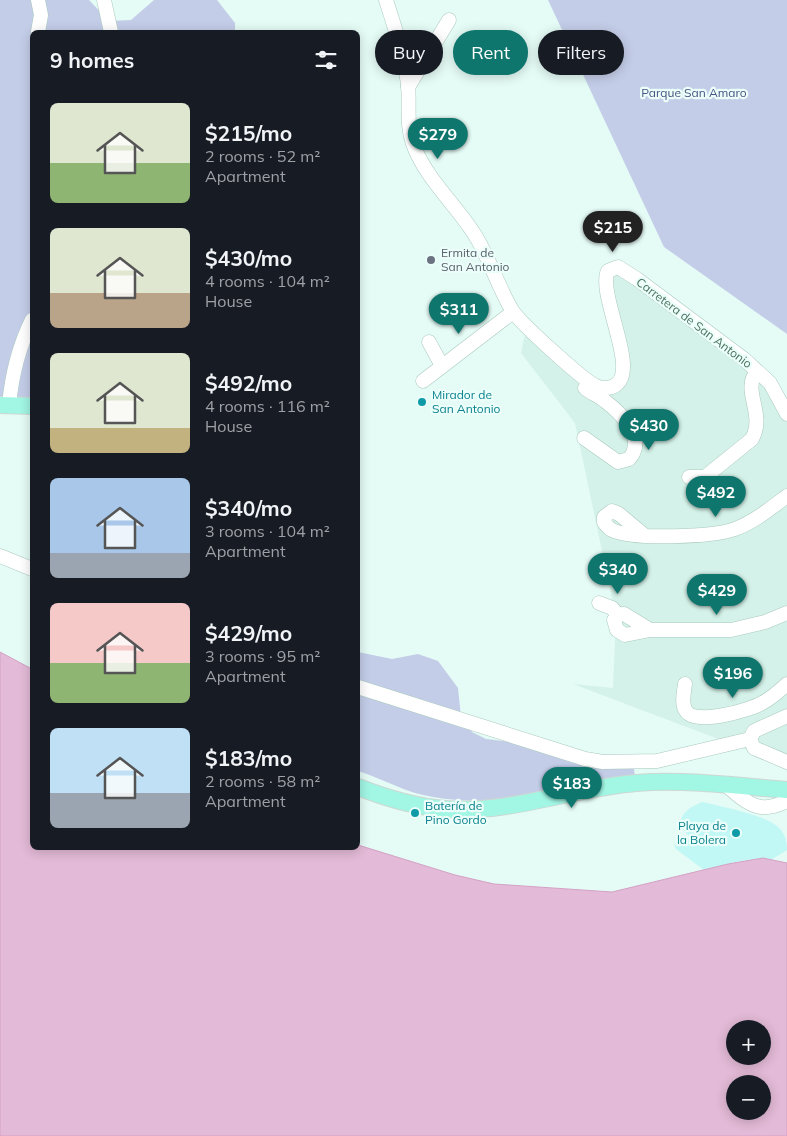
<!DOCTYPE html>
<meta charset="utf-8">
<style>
body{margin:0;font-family:Mulish,sans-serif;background:#20242c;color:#f1f3f6;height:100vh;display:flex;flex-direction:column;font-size:19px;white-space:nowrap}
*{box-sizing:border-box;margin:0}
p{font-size:16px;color:#9ea1a6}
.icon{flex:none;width:28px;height:28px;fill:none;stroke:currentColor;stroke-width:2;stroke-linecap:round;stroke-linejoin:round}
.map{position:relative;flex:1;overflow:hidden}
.drawer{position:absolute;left:30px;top:30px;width:330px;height:820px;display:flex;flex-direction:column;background:#171b24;border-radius:8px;box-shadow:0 2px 12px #0003}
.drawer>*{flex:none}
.guide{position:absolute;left:375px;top:30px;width:336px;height:45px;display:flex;gap:10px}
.buttons{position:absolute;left:726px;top:1020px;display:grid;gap:10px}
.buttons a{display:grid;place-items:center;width:45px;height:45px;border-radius:50%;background:#171b24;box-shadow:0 2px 12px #0003;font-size:25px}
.price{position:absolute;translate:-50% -42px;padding:0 11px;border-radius:18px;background:#0f766e;color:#fff;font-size:16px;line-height:32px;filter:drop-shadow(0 1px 2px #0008)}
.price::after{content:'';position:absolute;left:50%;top:30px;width:15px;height:11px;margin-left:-8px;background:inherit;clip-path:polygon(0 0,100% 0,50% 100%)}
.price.active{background:#222;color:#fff}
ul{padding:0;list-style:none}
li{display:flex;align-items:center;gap:15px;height:125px;padding:0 20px}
li span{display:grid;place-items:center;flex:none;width:140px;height:100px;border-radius:8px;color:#555}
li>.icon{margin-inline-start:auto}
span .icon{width:60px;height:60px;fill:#fffc;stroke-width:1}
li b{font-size:21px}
h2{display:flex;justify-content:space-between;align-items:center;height:60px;padding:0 20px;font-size:21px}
.pill{padding:0 18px;border-radius:22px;background:#171b24;box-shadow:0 2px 12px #0003;font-size:18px;line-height:45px}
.pill.active{background:#0f766e;color:#fff}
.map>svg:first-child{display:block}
.residential{fill:#d4f2e9}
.green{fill:#c4cde8}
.sand{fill:#c1f8f5}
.water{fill:#e3bad7;stroke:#d4a1c4;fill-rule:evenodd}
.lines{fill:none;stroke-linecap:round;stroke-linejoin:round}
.minor-casing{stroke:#a9c9bd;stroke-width:15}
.major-casing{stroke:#cdd8d2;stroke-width:18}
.minor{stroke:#fff;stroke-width:14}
.major{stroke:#a1f6e4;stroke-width:16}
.worship-dot{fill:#6b7280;stroke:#ebfef9;stroke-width:2}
.culture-dot{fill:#0f9aa8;stroke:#ebfef9;stroke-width:2}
.labels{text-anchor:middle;stroke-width:4.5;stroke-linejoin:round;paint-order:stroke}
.park-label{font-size:12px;fill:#4a5283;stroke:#ebfef9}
.worship-label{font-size:12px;fill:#5b616d;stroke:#ebfef9;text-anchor:start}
.street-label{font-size:12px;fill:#4b725f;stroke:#ebfef9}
.culture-label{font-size:12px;fill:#0d838f;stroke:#ebfef9;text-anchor:start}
</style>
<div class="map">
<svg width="787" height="1136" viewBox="0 0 787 1136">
<rect width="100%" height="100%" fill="#e5fbf6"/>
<polygon class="residential" points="611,268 744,359 787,414 787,765 573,684 613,688 616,617 575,423 521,353 527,325 583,378 617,384"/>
<g class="green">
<polygon points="0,0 89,0 109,21 131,20 154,0 217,0 235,23 235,32 32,32 32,412 0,405"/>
<polygon points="548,0 787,0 787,334 664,247"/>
<path d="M358 652 392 659 418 654 438 661 458 688 461 717 472 732 486 739 522 743 584 766 632 768 634 769 635 777C569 789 501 809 433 797 406 793 384 779 358 771Z"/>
</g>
<path class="sand" d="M702 802C720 806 764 815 777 826 785 833 787 841 787 850L771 860C750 856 724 865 704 870L676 849 674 844 692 839 679 825C682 812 690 807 702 802Z"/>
<path class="water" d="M0 652 32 669V848H358V845L455 875 494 884 612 892 728 864 763 858 787 863V1136H0ZM735 1029H762V1056H735ZM735 1084H762V1111H735Z"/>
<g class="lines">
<g class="minor-casing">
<g id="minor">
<polyline points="38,0 41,15 38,32"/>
<polyline points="104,0 111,32"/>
<path d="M386 0C395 28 404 55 408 84 410 105 406 124 413 144 425 177 454 203 473 232 489 256 497 285 512 310 519 322 583 380 596 386 602 389 611 389 617 384 638 367 597 293 608 271L618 267 637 279 744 359 770 383 787 414"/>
<polyline points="408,87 449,20"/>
<polyline points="429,342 442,366"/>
<polyline points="423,381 513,312"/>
<path d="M9 405C12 374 18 348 32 320"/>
<path d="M584 438 618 462 629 459C647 439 621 413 605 401 599 396 591 393 585 388"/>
<path d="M689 477H705L752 439C766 413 741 391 757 371"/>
<path d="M644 535 619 514 612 511 604 517V522C606 525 608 528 612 530 632 540 713 537 735 529 754 522 771 508 787 496"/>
<polyline points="0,556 32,569"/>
<polyline points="599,603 612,608 618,615"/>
<polyline points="650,630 624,614 618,615 614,620 617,630 625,635 650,630 731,630 765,622 787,613"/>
<path d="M685 684C684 692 681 704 686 711 695 726 750 710 762 703 772 698 779 691 787 684"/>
<polyline points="358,687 585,759 603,762 657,761 750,739"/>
<polyline points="750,739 754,748 787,762"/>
<polyline points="750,739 754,731 787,716"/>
<path d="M727 786C748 804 760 815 787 801"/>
</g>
</g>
<g class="major-casing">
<g id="major">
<polyline points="0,405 32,406"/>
<path d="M358 787C386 798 415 807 445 809 509 814 573 788 636 783 686 779 737 786 787 790"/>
</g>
</g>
<use href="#minor" class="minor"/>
<use href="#major" class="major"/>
</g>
<circle class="worship-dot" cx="431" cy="260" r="5"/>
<g class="culture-dot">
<circle cx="422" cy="402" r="5"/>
<circle cx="415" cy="813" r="5"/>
<circle cx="736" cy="833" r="5"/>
</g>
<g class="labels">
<g class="park-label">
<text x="694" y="97">Parque San Amaro</text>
</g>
<g class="worship-label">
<text x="441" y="257">Ermita de<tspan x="441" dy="14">San Antonio</tspan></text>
</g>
<g class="street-label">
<text transform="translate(694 323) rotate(37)" y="4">Carretera de San Antonio</text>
</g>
<g class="culture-label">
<text x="432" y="399">Mirador de<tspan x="432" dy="14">San Antonio</tspan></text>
<text x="425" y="810">Batería de<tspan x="425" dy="14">Pino Gordo</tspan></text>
<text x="726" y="830" text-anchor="end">Playa de<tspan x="726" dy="14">la Bolera</tspan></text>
</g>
</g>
</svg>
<div class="buttons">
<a>+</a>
<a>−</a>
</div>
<b class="price" style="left:438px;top:160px">$279</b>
<b class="price active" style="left:613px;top:253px">$215</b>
<b class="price" style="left:459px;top:335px">$311</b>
<b class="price" style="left:649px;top:451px">$430</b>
<b class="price" style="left:716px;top:518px">$492</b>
<b class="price" style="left:618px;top:595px">$340</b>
<b class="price" style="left:717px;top:616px">$429</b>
<b class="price" style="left:733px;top:699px">$196</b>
<b class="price" style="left:572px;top:809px">$183</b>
<div class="guide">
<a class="pill">Buy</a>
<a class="pill active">Rent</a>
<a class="pill">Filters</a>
</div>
<section class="drawer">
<h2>9 homes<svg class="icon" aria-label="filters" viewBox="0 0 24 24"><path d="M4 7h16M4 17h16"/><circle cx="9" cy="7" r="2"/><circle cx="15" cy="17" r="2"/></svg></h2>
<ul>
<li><span style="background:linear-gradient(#dfe7d0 60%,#8fb573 0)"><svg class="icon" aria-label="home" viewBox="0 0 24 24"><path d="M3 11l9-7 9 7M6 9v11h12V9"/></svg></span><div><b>$215/mo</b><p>2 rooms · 52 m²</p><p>Apartment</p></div></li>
<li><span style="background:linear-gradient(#dfe7d0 65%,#b9a48a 0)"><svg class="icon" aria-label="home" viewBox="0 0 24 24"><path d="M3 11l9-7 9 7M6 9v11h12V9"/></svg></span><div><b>$430/mo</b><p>4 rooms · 104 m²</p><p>House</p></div></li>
<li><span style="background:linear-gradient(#dfe7d0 75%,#c2b280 0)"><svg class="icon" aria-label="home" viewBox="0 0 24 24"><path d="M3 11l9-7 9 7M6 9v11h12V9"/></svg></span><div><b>$492/mo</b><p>4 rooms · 116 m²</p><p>House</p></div></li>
<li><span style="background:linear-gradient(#a9c7e8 75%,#9aa5b1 0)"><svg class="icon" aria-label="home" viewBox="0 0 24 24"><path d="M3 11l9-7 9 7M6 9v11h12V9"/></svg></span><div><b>$340/mo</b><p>3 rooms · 104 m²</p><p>Apartment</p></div></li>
<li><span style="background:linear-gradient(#f6c9c9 60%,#8fb573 0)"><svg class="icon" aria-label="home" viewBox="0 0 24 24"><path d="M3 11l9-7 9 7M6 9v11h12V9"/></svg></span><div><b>$429/mo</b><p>3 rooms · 95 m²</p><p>Apartment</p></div></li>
<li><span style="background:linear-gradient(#bfe0f5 65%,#9aa5b1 0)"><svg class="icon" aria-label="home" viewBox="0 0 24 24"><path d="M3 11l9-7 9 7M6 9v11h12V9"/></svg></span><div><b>$183/mo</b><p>2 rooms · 58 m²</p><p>Apartment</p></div></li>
</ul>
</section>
</div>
